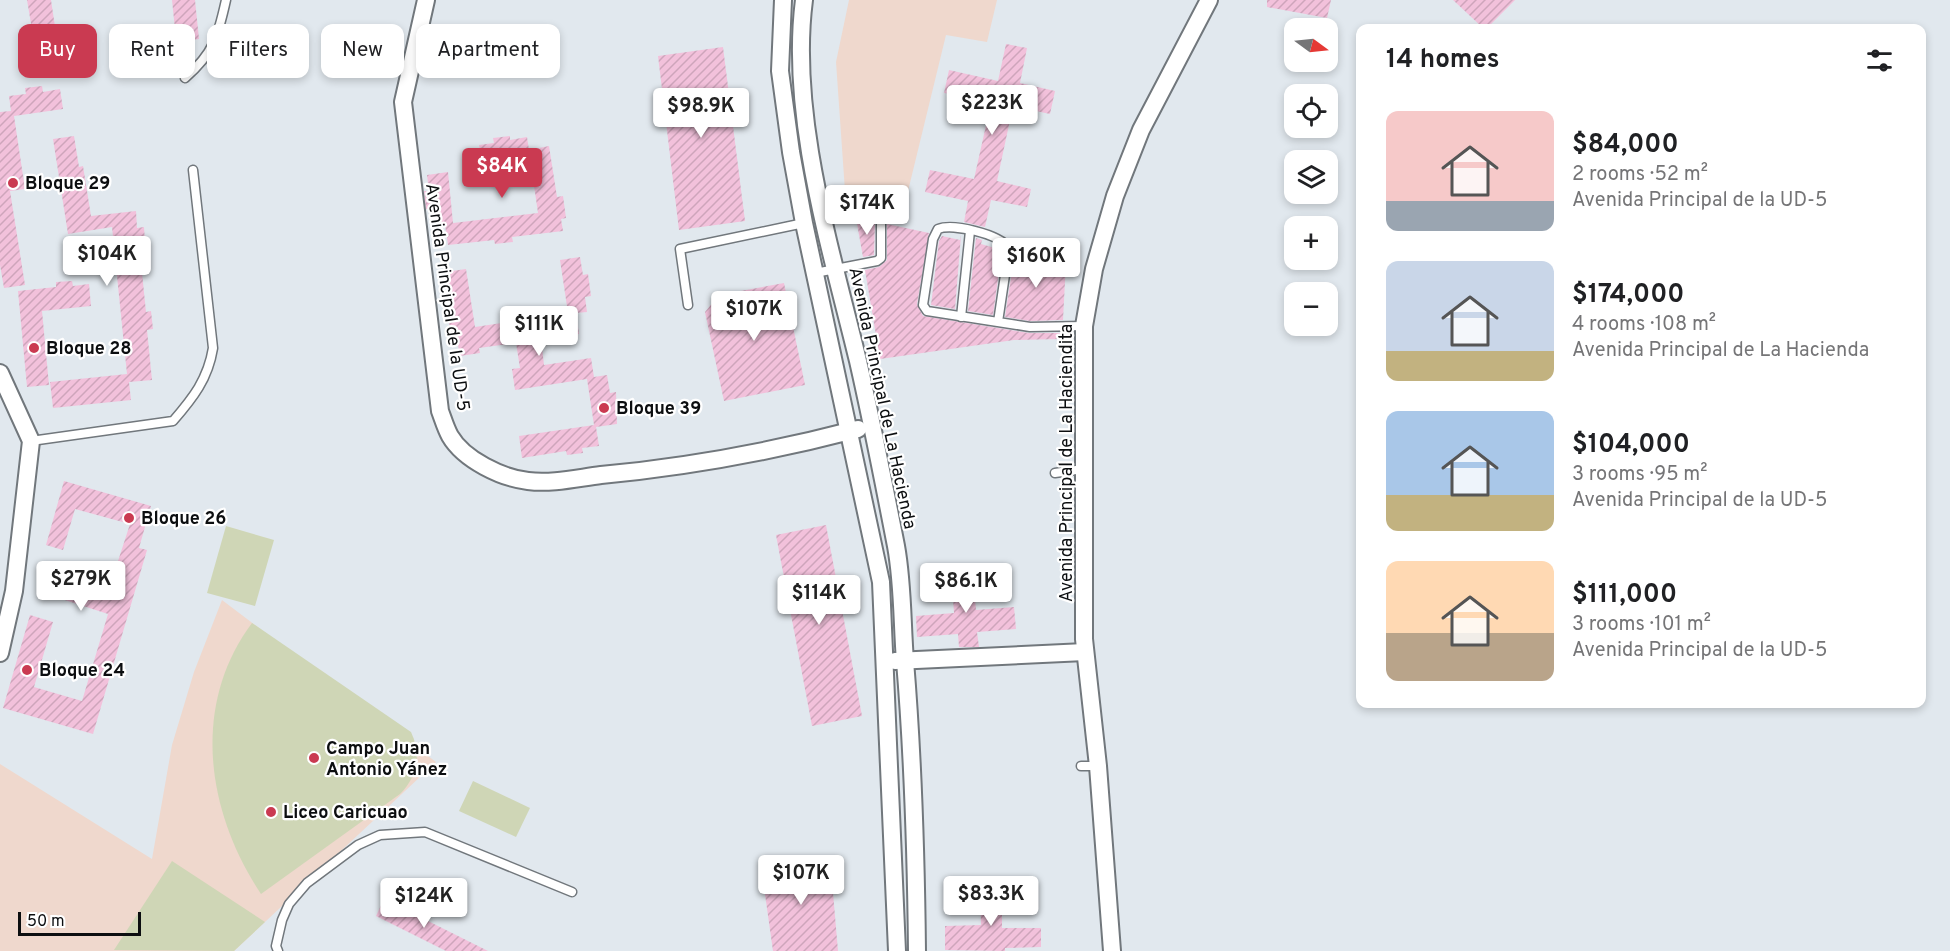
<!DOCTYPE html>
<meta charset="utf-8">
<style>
body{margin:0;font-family:Overpass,sans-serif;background:#f6f6f6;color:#202124;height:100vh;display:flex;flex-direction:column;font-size:22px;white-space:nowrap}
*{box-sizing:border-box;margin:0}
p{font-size:20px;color:#757577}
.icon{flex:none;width:33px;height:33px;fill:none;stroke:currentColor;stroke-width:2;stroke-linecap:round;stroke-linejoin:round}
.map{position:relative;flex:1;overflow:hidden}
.drawer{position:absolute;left:1356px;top:24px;width:570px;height:684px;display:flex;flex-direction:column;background:#fff;border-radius:12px;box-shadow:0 3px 9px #0003}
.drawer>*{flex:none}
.hud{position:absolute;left:18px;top:24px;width:570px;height:54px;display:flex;gap:12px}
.needle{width:39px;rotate:105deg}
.buttons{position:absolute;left:1284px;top:18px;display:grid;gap:12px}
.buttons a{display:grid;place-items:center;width:54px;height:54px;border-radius:12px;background:#fff;box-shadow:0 3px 9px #0003;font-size:30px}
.scale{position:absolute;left:18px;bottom:15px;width:123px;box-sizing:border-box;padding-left:6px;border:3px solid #0c0e10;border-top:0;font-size:16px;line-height:21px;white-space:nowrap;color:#0c0e10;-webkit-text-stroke:4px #fff;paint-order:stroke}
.price{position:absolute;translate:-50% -51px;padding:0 14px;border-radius:6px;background:#fff;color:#222;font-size:20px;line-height:39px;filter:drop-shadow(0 2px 3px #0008)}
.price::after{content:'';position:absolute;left:50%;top:36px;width:18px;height:14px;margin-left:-9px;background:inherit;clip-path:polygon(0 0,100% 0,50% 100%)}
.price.active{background:#ca3a51;color:#fff}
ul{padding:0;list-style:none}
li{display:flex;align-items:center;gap:18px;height:150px;padding:0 30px}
li span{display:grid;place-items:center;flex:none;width:168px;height:120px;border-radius:12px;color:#555}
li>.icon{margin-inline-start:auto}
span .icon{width:72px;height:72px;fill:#fffc;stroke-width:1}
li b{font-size:26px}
h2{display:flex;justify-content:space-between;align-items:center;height:72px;padding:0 30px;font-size:26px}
.pill{padding:0 21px;border-radius:12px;background:#fff;box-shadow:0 3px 9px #0003;font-size:21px;line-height:54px}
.pill.active{background:#ca3a51;color:#fff}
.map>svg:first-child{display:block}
.education{fill:#efd8cd}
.pitch{fill:#cfd6b6}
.building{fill:url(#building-hatch)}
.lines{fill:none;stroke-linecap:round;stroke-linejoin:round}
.lane-casing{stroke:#71777c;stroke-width:11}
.street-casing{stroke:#71777c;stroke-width:20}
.lane{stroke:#fff;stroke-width:8}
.street{stroke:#fff;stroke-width:16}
.poi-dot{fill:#ca3a51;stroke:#fff;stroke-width:2}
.labels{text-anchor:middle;stroke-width:4.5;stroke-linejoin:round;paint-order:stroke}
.poi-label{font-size:18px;font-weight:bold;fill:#0c0e10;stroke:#fff;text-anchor:start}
.street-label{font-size:18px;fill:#0c0e10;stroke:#fff}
</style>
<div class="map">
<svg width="1950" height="951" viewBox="0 0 1950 951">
<defs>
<pattern id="building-hatch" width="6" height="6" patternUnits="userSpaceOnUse" patternTransform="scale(1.5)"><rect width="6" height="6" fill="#f2c1db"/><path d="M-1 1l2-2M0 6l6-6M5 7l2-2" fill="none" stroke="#cea5bb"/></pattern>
</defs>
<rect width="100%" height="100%" fill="#e1e8ee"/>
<g class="education">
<polygon points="849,0 997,0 987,42 946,35 908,191 875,205 845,191 836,62"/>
<polygon points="222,600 436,762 234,951 0,951 0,764 152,859 172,745 194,672"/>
</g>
<g class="pitch">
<polygon points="226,526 274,540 255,606 207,593"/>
<path d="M252 623 411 732C422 755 417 777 400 794L261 894C207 813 190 706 252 623Z"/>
<polygon points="473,781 530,808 516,837 459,811"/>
<polygon points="172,861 265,922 234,951 114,950"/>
</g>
<g class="building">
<polygon points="27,0 51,0 60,60 38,64"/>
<polygon points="172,0 195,0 199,39 180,42 181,58 149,63 146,44 176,39"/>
<polygon points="1267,0 1331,0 1327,18 1267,7"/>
<polygon points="1453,0 1515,0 1487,28 1483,28"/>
<polygon points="1006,44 1027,48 1020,83 1055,91 1050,114 1013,106 997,181 1031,189 1027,207 991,200 985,227 964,222 968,201 925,192 930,170 974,179 991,103 944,93 949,70 998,81"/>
<polygon points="723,47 745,221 679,230 658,56"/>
<polygon points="42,86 43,92 60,89 63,109 14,116 25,189 10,191 25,285 4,288 0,265 0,112 11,111 9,96 26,94 25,88"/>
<polygon points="74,136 79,167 83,166 91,216 136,211 137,228 144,227 145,242 139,243 146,312 151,311 153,329 147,330 152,380 129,382 131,400 53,408 50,382 127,374 112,227 68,234 53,139"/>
<polygon points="510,136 510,140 527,137 529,150 549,146 557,197 563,196 566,218 561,219 563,231 512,237 513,242 495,244 494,240 448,245 445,225 433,226 431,209 426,209 424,191 429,191 427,175 448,172 453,223 538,213 530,158 483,165 479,145 494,143 493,138"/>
<polygon points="856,218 875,221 874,255 863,257"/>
<polygon points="887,224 929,233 917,304 923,316 1029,333 1062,333 1062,339 1014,340 880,359 865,270 879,267 887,260"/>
<polygon points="961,235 955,309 931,305 939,241 942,236 960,240"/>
<polygon points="976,238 982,240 981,244 1002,250 993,315 968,311"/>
<polygon points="1015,251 1066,262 1063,320 1030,321 1005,317"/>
<polygon points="580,257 583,275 588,274 591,296 585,297 587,312 576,313 579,334 541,339 544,365 591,358 594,377 607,375 610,393 616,392 617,424 596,427 599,446 582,448 583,453 567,455 566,451 522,458 519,436 594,425 587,379 515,390 512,369 520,368 516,343 479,348 480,353 460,356 457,340 452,341 449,322 453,321 445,272 466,269 475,327 568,313 560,260"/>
<polygon points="72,281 73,286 89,284 91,306 42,311 49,385 27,387 18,291 56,287 56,282"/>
<polygon points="784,283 805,385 724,401 705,312 719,295"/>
<polygon points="64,481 151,506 139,548 147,550 93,734 3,708 30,615 53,622 34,687 82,701 108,614 40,592 47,569 109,589 130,524 75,509 63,550 46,545"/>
<polygon points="826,525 862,716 812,726 776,535"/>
<polygon points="972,565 976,610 1014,607 1016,629 977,632 979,647 959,647 958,634 917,637 916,616 954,613 951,567"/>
<polygon points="830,858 838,951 773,951 761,866"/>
<polygon points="980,881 1002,881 1002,928 1041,928 1041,947 1005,948 1005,951 945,950 945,926 981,925"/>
<polygon points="384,899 488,951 446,951 376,916"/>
</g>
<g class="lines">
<g class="lane-casing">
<g id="lane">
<path d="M185 78C214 53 218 36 226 0"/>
<polyline points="815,273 877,261 881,258 881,220"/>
<polyline points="688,305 680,249 804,223"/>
<polyline points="961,317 970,231"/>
<path d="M998 322 1009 248C999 234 953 223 938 229L933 239 923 305 927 311 1030 327 1084 326"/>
<path d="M31 441 173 421C193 398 208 379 213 348L193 170"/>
<polyline points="1055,473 1083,469"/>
<polyline points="1081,766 1098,766"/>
<polyline points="278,951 276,946 282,920 289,904 307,883 358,845 380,835 425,832 572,892"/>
</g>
</g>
<g class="street-casing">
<g id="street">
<path d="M426 0 403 102 440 411C443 419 446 429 450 436 464 460 502 478 528 481 552 484 577 478 601 475 687 467 774 451 858 429"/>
<polyline points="783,0 780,71 791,152 804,223 881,582 897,951"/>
<path d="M804 0C789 115 831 249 858 361 872 422 884 484 896 546 903 584 902 623 905 661 913 757 916 855 917 951"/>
<polyline points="0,373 31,441 14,591 0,653"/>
<polyline points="895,661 1085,652"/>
<polyline points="1112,951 1098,766 1084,639 1084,326 1094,269 1115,196 1141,130 1209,0"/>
</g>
</g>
<use href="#lane" class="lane"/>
<use href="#street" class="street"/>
</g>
<g class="poi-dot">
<circle cx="13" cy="183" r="6"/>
<circle cx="34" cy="348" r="6"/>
<circle cx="604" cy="408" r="6"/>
<circle cx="129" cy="518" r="6"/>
<circle cx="27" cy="670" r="6"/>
<circle cx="314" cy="758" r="6"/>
<circle cx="271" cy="812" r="6"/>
</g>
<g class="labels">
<g class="poi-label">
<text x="25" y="189">Bloque 29</text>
<text x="46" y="354">Bloque 28</text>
<text x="616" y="414">Bloque 39</text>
<text x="141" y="524">Bloque 26</text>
<text x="39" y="676">Bloque 24</text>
<text x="326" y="754">Campo Juan<tspan x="326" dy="21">Antonio Yánez</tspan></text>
<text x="283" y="818">Liceo Caricuao</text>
</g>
<g class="street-label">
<text transform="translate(448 297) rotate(82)" y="6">Avenida Principal de la UD-5</text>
<text transform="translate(883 398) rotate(78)" y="6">Avenida Principal de La Hacienda</text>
<text transform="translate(1066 463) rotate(-90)" y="6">Avenida Principal de La Haciendita</text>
</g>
</g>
</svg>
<div class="buttons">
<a><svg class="needle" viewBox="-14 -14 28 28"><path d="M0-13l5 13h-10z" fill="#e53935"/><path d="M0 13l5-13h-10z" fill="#757577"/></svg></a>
<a><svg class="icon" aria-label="locate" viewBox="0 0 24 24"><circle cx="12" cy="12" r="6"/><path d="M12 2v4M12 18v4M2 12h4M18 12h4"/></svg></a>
<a><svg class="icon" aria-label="layers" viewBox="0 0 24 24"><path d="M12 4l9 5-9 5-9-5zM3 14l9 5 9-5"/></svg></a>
<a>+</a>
<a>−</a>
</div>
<div class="scale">50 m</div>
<b class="price" style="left:992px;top:136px">$223K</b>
<b class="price" style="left:701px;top:139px">$98.9K</b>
<b class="price active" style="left:502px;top:199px">$84K</b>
<b class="price" style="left:867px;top:236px">$174K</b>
<b class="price" style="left:107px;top:287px">$104K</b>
<b class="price" style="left:1036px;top:289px">$160K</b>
<b class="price" style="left:754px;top:342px">$107K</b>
<b class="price" style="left:539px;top:357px">$111K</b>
<b class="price" style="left:81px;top:612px">$279K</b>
<b class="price" style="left:966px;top:614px">$86.1K</b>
<b class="price" style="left:819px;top:626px">$114K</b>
<b class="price" style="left:801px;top:906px">$107K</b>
<b class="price" style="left:991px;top:927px">$83.3K</b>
<b class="price" style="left:424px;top:929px">$124K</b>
<div class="hud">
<a class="pill active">Buy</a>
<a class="pill">Rent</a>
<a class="pill">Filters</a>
<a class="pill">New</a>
<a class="pill">Apartment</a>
</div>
<section class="drawer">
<h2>14 homes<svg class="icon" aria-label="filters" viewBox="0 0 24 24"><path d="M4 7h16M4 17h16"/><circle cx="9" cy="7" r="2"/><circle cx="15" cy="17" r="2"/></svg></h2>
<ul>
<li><span style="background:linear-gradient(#f6c9c9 75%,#9aa5b1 0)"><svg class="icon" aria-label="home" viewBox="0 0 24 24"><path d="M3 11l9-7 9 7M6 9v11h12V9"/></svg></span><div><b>$84,000</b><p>2 rooms · 52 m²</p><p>Avenida Principal de la UD-5</p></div></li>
<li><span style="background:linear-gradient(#c9d6e8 75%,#c2b280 0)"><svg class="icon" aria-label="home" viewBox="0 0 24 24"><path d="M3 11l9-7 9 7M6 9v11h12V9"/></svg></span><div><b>$174,000</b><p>4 rooms · 108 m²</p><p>Avenida Principal de La Hacienda</p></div></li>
<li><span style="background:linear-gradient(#a9c7e8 70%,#c2b280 0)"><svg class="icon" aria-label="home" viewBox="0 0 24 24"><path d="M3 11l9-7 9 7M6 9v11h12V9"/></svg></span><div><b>$104,000</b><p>3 rooms · 95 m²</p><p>Avenida Principal de la UD-5</p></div></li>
<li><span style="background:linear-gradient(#ffd9b3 60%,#b9a48a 0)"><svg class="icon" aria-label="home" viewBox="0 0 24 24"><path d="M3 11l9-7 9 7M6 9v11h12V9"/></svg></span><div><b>$111,000</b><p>3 rooms · 101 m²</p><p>Avenida Principal de la UD-5</p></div></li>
</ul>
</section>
</div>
